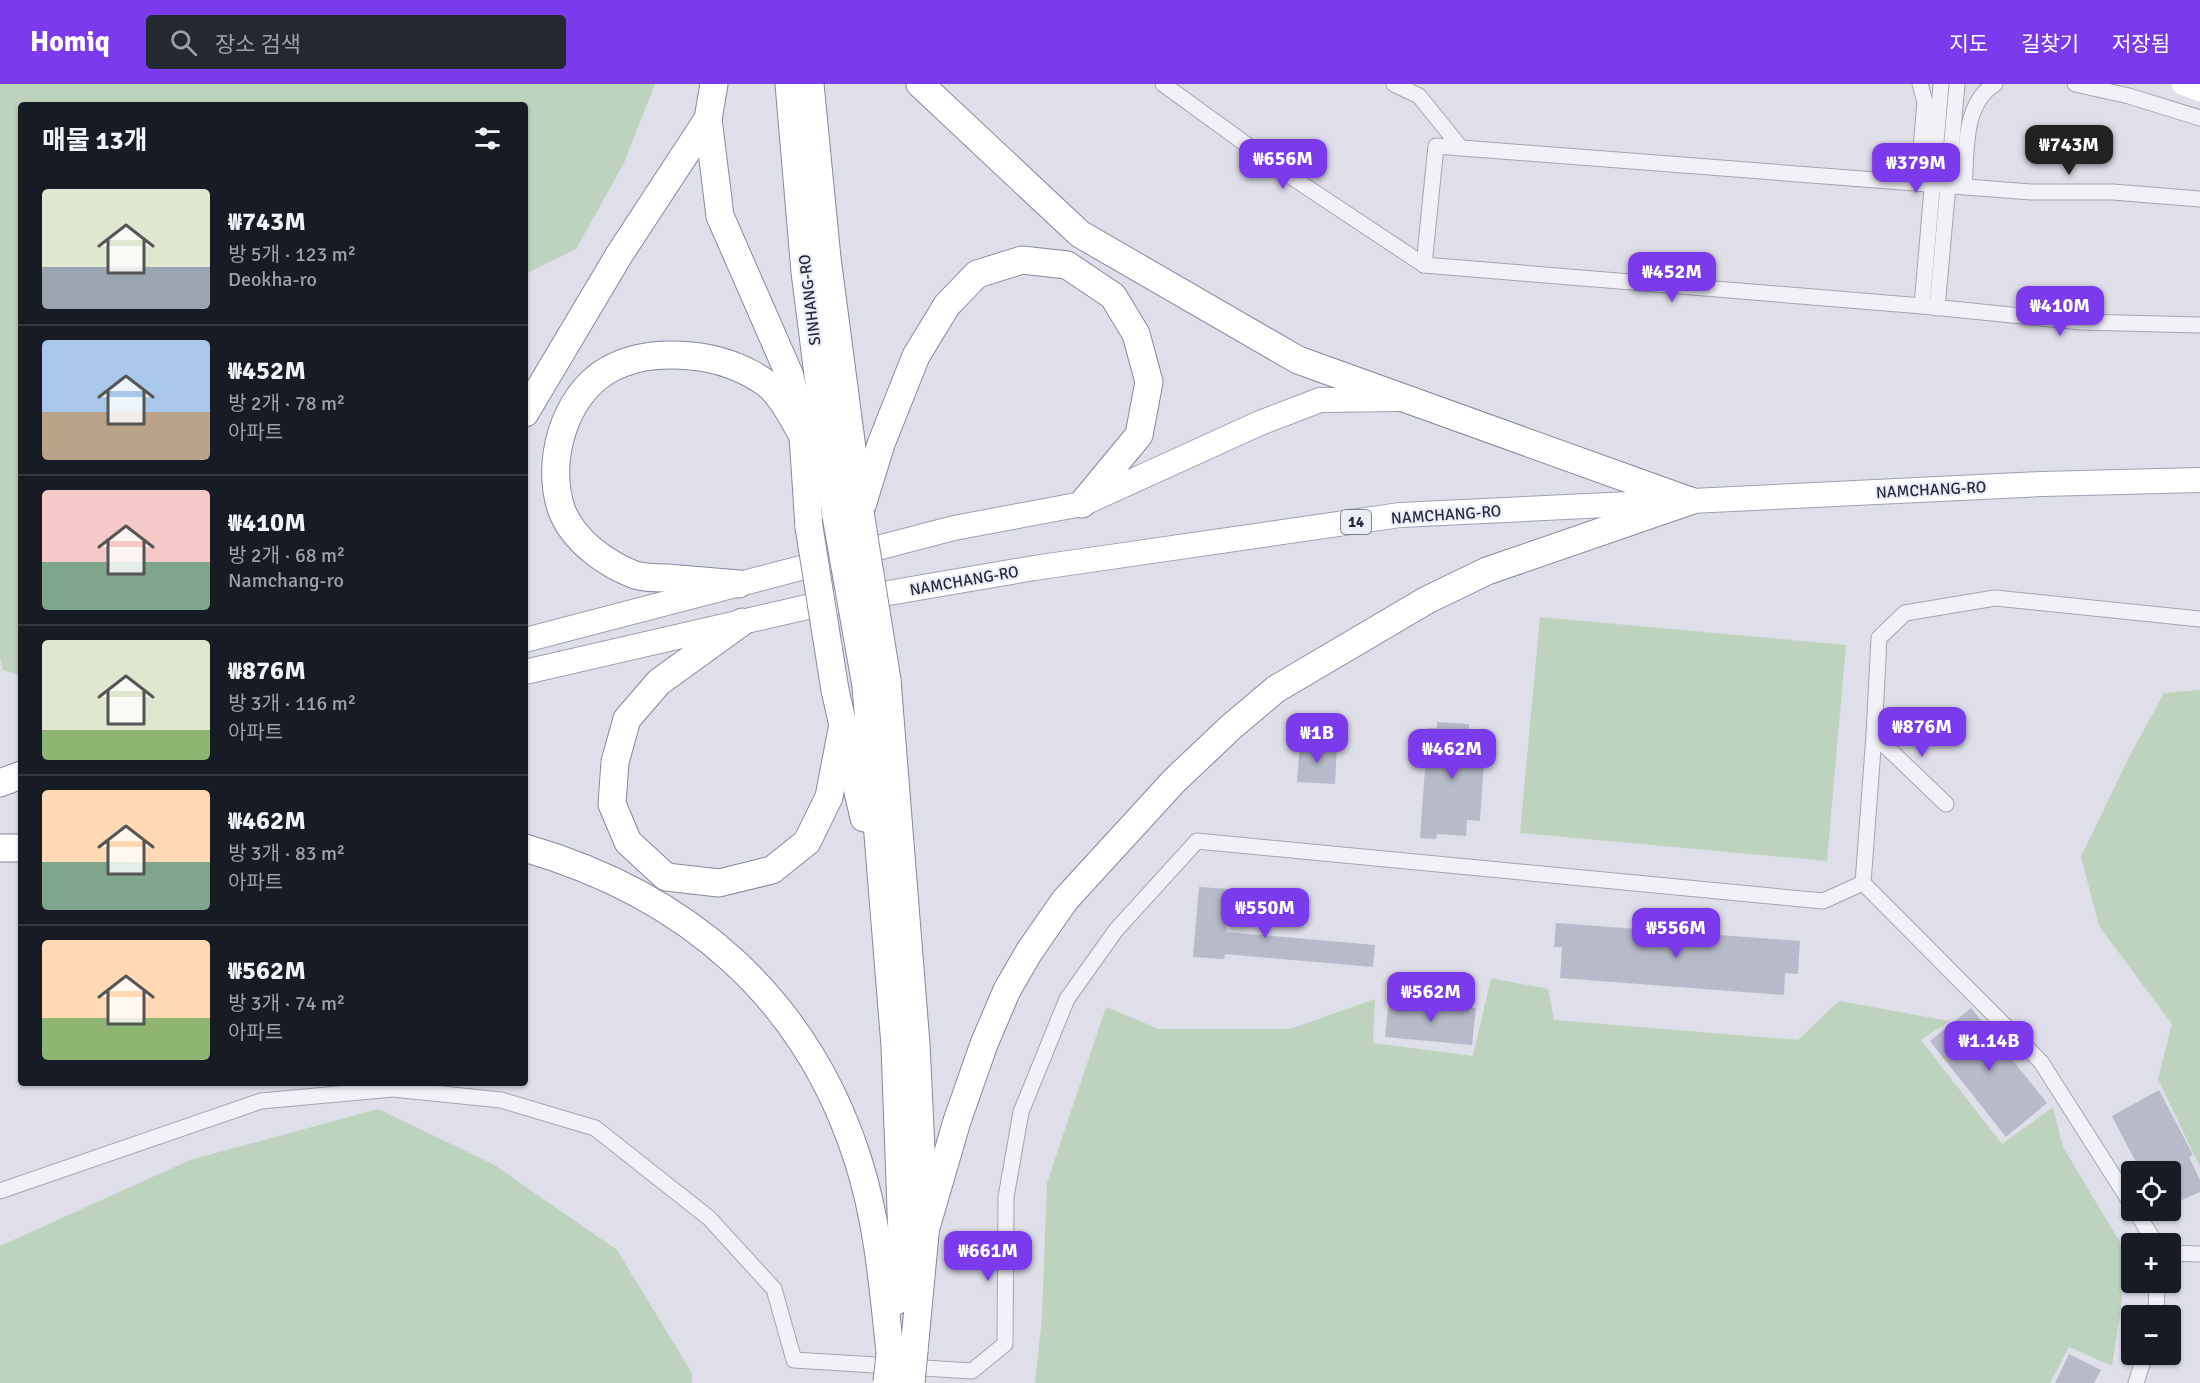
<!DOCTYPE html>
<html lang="ko">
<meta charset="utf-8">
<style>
body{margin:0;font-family:Signika,"Noto Sans KR",sans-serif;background:#242831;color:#f1f3f6;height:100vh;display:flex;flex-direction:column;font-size:22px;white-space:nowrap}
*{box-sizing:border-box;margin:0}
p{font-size:20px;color:#9ea1a6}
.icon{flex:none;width:33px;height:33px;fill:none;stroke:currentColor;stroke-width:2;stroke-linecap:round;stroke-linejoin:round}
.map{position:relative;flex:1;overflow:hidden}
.drawer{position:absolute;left:18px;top:18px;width:510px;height:984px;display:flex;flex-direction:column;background:#171b24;border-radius:6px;box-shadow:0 2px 4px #0004}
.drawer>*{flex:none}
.controls{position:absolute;left:2121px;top:1077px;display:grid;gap:12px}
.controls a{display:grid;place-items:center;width:60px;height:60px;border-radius:6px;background:#171b24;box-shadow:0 2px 4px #0004;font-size:30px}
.price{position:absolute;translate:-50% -51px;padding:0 14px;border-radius:12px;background:#7c3aed;color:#fff;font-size:20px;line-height:39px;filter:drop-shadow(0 2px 3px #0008)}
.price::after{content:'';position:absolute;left:50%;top:36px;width:18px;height:14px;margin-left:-9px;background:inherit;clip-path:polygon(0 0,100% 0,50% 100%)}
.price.selected{background:#222;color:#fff}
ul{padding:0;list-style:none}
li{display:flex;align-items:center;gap:18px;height:150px;padding:0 24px}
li+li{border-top:2px solid #363941}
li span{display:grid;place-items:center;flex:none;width:168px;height:120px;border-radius:6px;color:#555}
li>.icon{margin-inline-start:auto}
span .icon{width:72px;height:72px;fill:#fffc;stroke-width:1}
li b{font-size:26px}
h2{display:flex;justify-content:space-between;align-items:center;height:72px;padding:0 24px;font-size:26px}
header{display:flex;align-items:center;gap:36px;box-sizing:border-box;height:84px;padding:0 30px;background:#7c3aed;color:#fff}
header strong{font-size:28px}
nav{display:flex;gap:33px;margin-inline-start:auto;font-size:21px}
.search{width:420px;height:54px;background:#242831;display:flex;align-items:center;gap:15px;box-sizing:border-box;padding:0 21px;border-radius:6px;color:#9ea1a6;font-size:22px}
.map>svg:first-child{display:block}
.green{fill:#bed3be}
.building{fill:#b7bac9}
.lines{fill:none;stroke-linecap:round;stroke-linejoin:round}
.street-casing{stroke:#a3a5b3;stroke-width:17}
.primary-casing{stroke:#9ca0b5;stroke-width:26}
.highway-casing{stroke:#8489a0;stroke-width:29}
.street{stroke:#f1f1f7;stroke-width:15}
.secondary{stroke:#fff;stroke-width:21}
.primary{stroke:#fff;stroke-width:24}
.highway{stroke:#fff;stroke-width:27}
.highway-bridge-casing{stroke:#8489a0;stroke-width:29;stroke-linecap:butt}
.highway-bridge{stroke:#fff;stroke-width:27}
.labels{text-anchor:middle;stroke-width:4.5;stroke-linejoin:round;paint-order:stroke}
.shield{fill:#edeff6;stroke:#626477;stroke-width:1.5}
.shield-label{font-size:15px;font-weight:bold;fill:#262941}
.street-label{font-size:16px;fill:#262941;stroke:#edeff6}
</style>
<header>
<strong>Homiq</strong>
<div class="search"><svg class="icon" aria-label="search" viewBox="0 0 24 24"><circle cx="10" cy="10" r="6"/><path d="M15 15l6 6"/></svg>장소 검색</div>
<nav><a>지도</a><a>길찾기</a><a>저장됨</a></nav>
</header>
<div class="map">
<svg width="2200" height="1299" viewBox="0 0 2200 1299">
<rect width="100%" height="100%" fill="#dedfe9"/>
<g class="green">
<polygon points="0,0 655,0 624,79 576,165 525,190 525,21 21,21 21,592 3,586 0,574"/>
<polygon points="1540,533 1846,561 1827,777 1520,749"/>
<polygon points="2200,606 2200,1083 2158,995 2172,940 2099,842 2081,773 2129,673 2164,609"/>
<polygon points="1491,894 1548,905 1554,936 1798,956 1839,917 1949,937 1921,956 2002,1060 2053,1023 2063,1063 2121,1160 2122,1217 2112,1282 2069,1263 2050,1299 1035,1299 1042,1233 1047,1099 1106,923 1159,945 1290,945 1375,915 1373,959 1473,972"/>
<polygon points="378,1025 493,1080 617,1166 692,1289 692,1299 0,1299 0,1162 190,1076"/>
</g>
<g class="building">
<polygon points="1437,638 1469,640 1469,648 1486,649 1480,737 1467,736 1466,752 1437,750 1436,755 1420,754 1428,644 1437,644"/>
<polygon points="1300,660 1337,662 1335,700 1297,698"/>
<polygon points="1199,803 1230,805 1226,848 1375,861 1373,883 1225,870 1224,875 1193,873"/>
<polygon points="1556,839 1800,857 1798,890 1785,889 1784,911 1560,894 1562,863 1554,863"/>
<polygon points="1389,916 1476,924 1472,961 1385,953"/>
<polygon points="1971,924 2047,1019 2006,1053 1930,957"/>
<polygon points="2159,1006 2193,1071 2189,1073 2200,1096 2200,1108 2170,1121 2170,1088 2141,1088 2112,1032"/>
<polygon points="2069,1270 2101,1286 2094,1299 2055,1299"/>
</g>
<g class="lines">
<g class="street-casing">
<g id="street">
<polyline points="1163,0 1287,90 1424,181 1922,222 2081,238 2200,241"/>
<polyline points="1394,0 1419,12 1461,64"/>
<polyline points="2075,0 2129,12 2200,34"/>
<polyline points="1918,99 1925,18 1920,0"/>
<path d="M1964 103C1967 69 1962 20 1995 0"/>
<polyline points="1424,181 1436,62 2031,108 2113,108 2200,115"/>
<polyline points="1922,222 1941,0"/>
<polyline points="1937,224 1957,0"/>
<polyline points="1874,651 1946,720"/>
<polyline points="0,1107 261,1017 393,1005 501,1016 595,1044 709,1134 774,1205 794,1276 972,1287 1005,1260 1006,1113 1021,1028 1067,915 1116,846 1197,757 1823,817 1863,799"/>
<polyline points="2132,1121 2041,978 1863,799 1874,651 1879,554 1905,529 1995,514 2200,535"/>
<polyline points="2135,1126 2156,1160"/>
<polyline points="2170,1169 2200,1170"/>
<polyline points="2156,1232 2157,1198"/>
<polyline points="2136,1299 2145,1270"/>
</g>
</g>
<g class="primary-casing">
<g id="primary">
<polyline points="525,556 954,444 1082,420 1260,339 1320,316 1402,315"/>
<polyline points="525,588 807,523 1034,484 1400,431 2042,400 2200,396"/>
</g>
</g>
<g class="highway-casing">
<g id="highway">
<polyline points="714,0 708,35 720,132 790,292 803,352 809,443"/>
<polyline points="789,0 805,188 836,432"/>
<polyline points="810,0 827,174 859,418"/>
<polyline points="920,0 1080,150 1298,276 1690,417"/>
<polyline points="525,329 619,171 708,35"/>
<polyline points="860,428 881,360 916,272 947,221 977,190 1022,176 1067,181 1113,212 1136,250 1149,298 1139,351 1082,420"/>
<path d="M739 500C715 498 691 496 667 494 657 494 645 494 635 491 606 480 574 457 562 427 545 380 563 312 608 286 634 271 662 269 691 272 717 274 746 284 767 300 782 312 793 335 803 352"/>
<polyline points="742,538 659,598 627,635 615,678 612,720 628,758 666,793 719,799 772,786 807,758 829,713 843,640"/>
<polyline points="887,596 916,960 925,1150 914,1267"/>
<polyline points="866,602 895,962 902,1153 896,1217"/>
<polyline points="835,606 864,734"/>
<polyline points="0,699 21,691"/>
<polyline points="0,764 21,764"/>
<path d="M525 764C687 811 806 913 858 1076 878 1138 883 1203 890 1268"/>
<polyline points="925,1147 957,1037 984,960 1007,906 1029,868 1065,816 1174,697 1231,643 1276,605 1427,516 1487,487 1690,417"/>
</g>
</g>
<use href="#street" class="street"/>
<polyline class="secondary" points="2182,0 2200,7"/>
<use href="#primary" class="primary"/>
<use href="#highway" class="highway"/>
<g class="highway-bridge-casing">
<g id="highway-bridge">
<polyline points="860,428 887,596"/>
<polyline points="836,432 866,602"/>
<polyline points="809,443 835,606"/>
<polyline points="887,1298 890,1270"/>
<polyline points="911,1299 914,1267"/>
</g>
</g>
<use href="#highway-bridge" class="highway-bridge"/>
</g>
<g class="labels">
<rect class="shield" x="1341" y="426" width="30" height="24" rx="4.5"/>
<g class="shield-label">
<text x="1356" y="443">14</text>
</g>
<g class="street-label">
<text transform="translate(809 216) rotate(-97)" y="6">SINHANG-RO</text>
<text transform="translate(1931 405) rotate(-3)" y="6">NAMCHANG-RO</text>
<text transform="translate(1446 430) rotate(-4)" y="6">NAMCHANG-RO</text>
<text transform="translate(964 496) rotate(-10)" y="6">NAMCHANG-RO</text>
</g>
</g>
</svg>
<div class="controls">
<a><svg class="icon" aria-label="locate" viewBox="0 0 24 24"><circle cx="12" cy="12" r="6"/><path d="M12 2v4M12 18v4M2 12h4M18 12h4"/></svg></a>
<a>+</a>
<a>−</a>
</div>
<b class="price selected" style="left:2069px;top:92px">₩743M</b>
<b class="price" style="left:1283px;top:106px">₩656M</b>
<b class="price" style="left:1916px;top:110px">₩379M</b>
<b class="price" style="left:1672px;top:219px">₩452M</b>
<b class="price" style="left:2060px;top:253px">₩410M</b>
<b class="price" style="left:1922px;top:674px">₩876M</b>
<b class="price" style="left:1317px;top:680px">₩1B</b>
<b class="price" style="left:1452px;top:696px">₩462M</b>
<b class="price" style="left:1265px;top:855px">₩550M</b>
<b class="price" style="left:1676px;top:875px">₩556M</b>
<b class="price" style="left:1431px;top:939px">₩562M</b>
<b class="price" style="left:1989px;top:988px">₩1.14B</b>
<b class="price" style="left:988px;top:1198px">₩661M</b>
<section class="drawer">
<h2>매물 13개<svg class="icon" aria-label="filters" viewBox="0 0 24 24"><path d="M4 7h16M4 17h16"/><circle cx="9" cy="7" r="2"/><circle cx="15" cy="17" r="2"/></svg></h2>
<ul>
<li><span style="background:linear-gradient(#dfe7d0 65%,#9aa5b1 0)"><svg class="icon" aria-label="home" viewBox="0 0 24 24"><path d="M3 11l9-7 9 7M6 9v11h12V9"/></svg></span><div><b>₩743M</b><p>방 5개 · 123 m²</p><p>Deokha-ro</p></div></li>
<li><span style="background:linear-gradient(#a9c7e8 60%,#b9a48a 0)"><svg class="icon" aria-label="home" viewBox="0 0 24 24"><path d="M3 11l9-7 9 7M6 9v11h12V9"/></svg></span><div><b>₩452M</b><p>방 2개 · 78 m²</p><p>아파트</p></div></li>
<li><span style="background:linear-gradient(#f6c9c9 60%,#7fa58c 0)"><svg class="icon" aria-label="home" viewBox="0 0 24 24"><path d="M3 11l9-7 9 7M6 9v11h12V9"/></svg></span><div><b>₩410M</b><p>방 2개 · 68 m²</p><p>Namchang-ro</p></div></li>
<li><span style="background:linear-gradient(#dfe7d0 75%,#8fb573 0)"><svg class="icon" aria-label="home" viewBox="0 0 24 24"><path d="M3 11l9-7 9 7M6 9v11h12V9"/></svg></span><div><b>₩876M</b><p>방 3개 · 116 m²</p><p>아파트</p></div></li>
<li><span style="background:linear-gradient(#ffd9b3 60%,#7fa58c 0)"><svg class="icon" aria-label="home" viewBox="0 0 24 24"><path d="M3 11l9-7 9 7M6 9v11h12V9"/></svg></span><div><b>₩462M</b><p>방 3개 · 83 m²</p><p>아파트</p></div></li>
<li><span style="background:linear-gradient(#ffd9b3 65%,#8fb573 0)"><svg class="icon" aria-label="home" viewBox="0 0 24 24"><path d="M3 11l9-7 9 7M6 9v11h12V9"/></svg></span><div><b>₩562M</b><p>방 3개 · 74 m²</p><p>아파트</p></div></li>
</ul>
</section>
</div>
